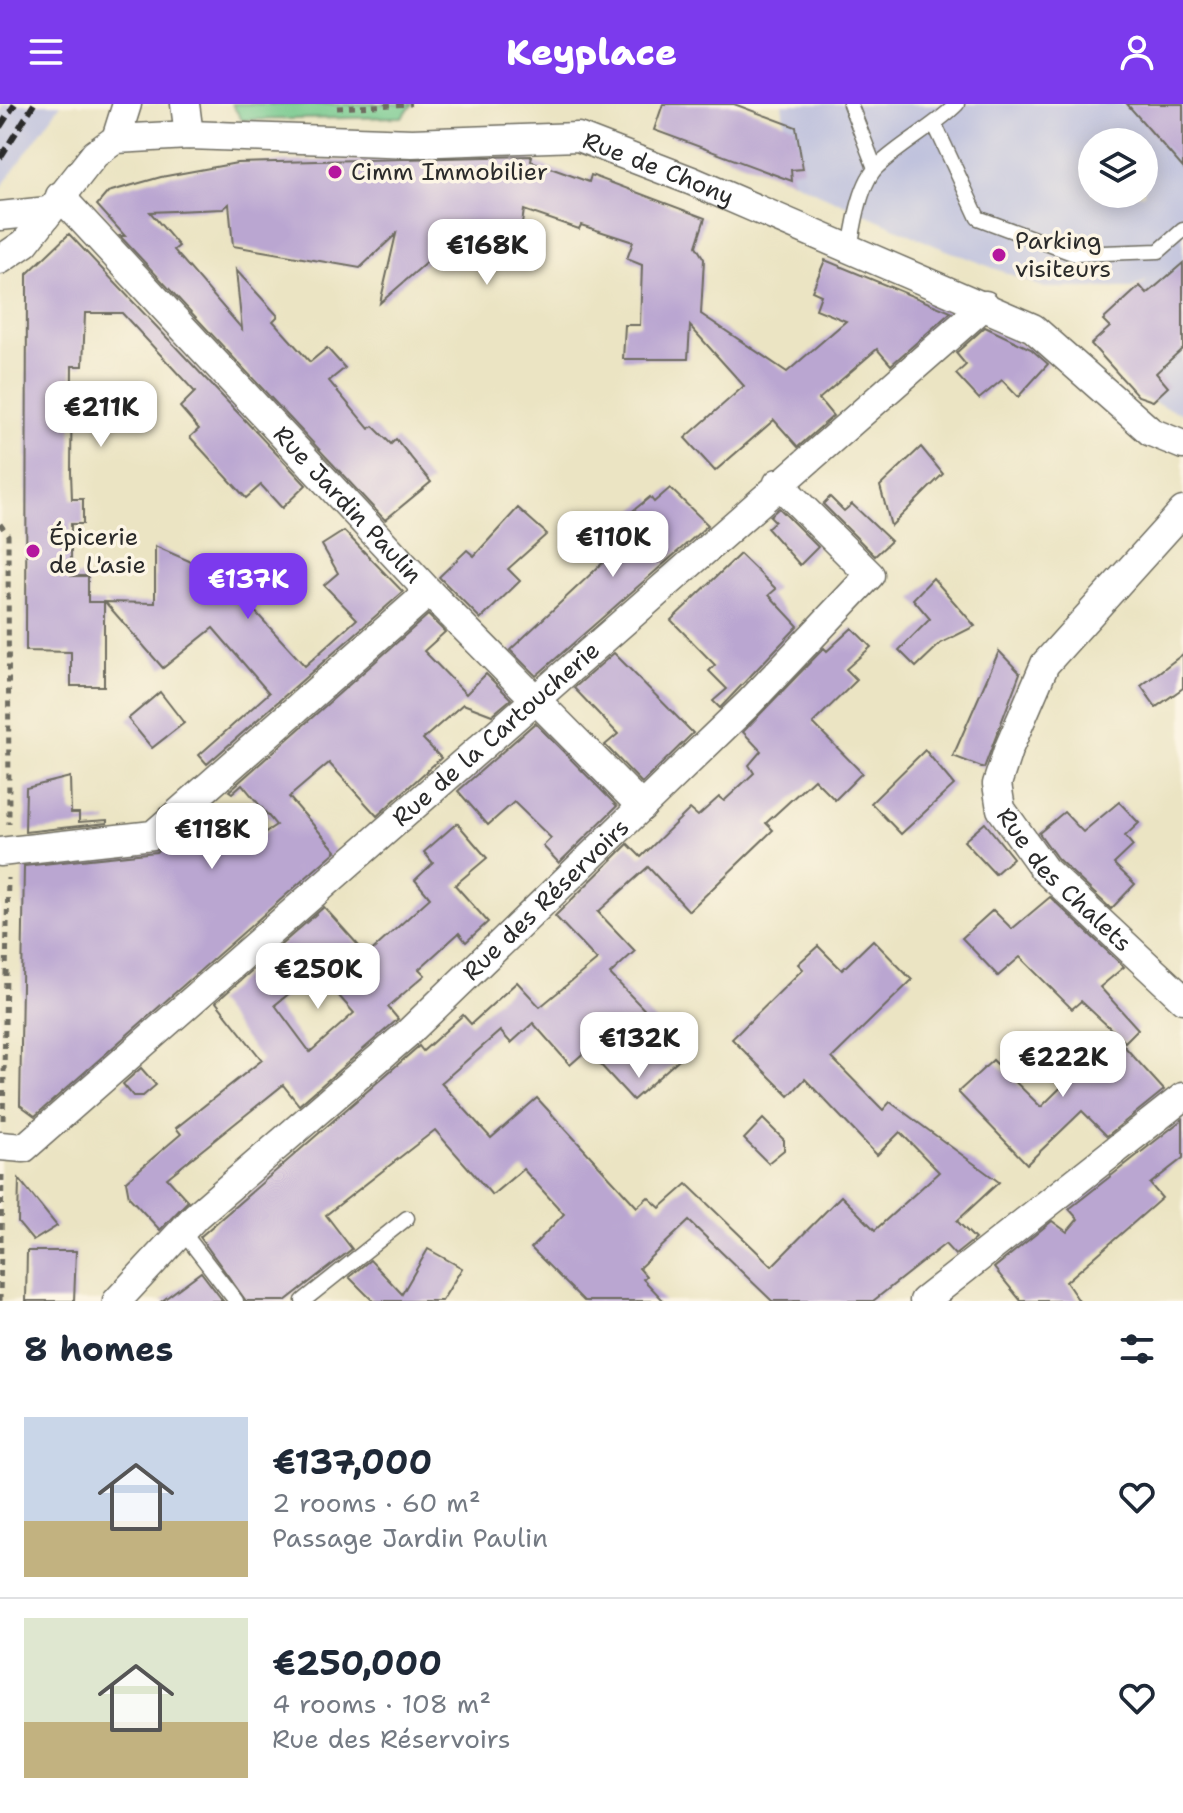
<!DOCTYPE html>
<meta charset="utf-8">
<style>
body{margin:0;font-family:"Shantell Sans",sans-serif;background:#f6f6f7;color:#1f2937;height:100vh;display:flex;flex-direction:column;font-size:30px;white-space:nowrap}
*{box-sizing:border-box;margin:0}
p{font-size:26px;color:#747a83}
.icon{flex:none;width:44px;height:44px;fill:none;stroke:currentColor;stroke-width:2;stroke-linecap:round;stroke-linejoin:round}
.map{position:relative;height:1197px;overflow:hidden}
.drawer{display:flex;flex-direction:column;background:#fff;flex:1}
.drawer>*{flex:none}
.buttons{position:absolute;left:1078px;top:24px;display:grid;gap:16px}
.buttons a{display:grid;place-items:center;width:80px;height:80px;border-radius:50%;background:#fff;box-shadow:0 4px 20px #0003;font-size:40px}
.price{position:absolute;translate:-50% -68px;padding:0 18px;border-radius:16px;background:#fff;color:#222;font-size:26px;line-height:52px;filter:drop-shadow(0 2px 4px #0008)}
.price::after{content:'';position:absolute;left:50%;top:48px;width:24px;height:18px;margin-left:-12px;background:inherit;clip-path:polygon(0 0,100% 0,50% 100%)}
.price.active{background:#7c3aed;color:#fff}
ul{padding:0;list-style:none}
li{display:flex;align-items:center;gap:24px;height:200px;padding:0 24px}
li+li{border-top:2px solid #e0e1e3}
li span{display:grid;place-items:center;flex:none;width:224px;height:160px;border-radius:0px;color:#555}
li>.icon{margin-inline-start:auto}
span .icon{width:96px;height:96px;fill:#fffc;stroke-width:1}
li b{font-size:34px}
h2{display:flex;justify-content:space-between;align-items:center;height:96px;padding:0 24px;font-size:34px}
header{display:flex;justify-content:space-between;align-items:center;height:104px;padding:0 24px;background:#7c3aed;color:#fff;font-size:36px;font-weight:800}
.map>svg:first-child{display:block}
.industrial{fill:#c0c2dd;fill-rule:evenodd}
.green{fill:#73c88c;stroke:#4f7a5c;stroke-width:2}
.building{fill:#baa6d1;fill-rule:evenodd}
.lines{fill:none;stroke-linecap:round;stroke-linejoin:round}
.service-casing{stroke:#6e6c60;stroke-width:17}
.minor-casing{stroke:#6e6c60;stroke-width:31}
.path{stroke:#6e6c60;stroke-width:5;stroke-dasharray:6 6;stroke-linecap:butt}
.service{stroke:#fff;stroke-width:14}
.minor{stroke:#fff;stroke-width:28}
.rail{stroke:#2b2b2b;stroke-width:6;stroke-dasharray:12 6;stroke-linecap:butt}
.poi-dot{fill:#b5179e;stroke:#fcf5e5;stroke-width:3}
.labels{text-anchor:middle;stroke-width:7;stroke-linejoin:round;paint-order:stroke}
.street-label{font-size:24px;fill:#2b2b2b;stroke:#fcf5e5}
.poi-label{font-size:24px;fill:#2b2b2b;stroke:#fcf5e5;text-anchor:start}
</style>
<header><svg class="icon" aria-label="menu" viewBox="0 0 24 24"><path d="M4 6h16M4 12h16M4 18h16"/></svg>Keyplace<svg class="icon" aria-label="person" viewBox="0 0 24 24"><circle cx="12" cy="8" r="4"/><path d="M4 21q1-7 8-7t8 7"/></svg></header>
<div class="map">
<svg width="1183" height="1197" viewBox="0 0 1183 1197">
<rect width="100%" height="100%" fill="#fcf5e5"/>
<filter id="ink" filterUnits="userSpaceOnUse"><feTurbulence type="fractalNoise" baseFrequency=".0125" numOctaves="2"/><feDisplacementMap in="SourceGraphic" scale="16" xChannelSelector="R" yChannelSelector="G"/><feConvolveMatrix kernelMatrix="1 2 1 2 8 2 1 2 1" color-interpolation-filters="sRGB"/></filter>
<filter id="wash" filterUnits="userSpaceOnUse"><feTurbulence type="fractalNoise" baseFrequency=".006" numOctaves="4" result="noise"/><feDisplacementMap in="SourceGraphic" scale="32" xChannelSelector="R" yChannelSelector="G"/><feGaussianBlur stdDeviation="1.8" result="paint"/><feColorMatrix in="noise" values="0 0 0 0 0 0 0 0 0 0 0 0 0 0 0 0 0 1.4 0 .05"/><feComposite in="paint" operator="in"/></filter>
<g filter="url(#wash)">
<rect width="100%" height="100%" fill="#ebe4c3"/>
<g class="industrial">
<polygon points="4,0 61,0 0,85 0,7"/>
<path d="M782 0H1183V310L1138 292 1091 240 1109 223 1103 216 1148 176 1132 184H1045L936 142 792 77ZM1092 38H1144V90H1092Z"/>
</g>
<polygon class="green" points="232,0 413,0 402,13 242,16"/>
<g id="blocks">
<g class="building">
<polygon points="663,0 734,0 796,23 803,65 791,66 792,77 654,26"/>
<polygon points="1127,0 1183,0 1183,64"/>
<polygon points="532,52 531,57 589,78 591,71 705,114 696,142 704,155 701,210 787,268 846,217 816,205 821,191 812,187 825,156 951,208 891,261 877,245 819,295 833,312 798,343 774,316 715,367 685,334 744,282 690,222 688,255 623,255 625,221 640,221 642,161 627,155 633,138 581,121 579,125 524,106 520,133 460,136 461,128 452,136 428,138 428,157 380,199 396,130 360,164 233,142 229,100 223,105 150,108 179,142 174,146 242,225 236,166 278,212 273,217 310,258 327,244 345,264 329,277 369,325 373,322 391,340 396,335 431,378 385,416 120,132 125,132 97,101 108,88 161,73 237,59"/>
<polygon points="69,130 306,381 282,404 261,381 246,394 190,333 199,325 180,303 195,288 122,209 85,209 83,262 72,262 71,368 72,395 83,395 83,420 71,420 71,472 88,472 88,498 104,498 104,582 71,582 71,548 26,547 27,170"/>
<polygon points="1183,159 1183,244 1156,269 1168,283 1153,297 1138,292 1091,240 1110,223 1103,216 1140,182 1147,190"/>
<polygon points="985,223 1031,245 1048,260 1018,293 1002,276 979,295 956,270 966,261 956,249"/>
<polygon points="921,343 943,370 891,422 880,382"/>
<polygon points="670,384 708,421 536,572 510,546 642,422 629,410 650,393 654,398"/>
<polygon points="830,393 844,407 852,400 891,437 875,452 823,400"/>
<polygon points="518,404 547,430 508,465 520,477 481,515 439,473 467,446 474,452"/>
<polygon points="779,404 818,443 800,461 767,424 775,417 770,412"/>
<polygon points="344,427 403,488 207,660 199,651 269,589 213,524 163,564 105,498 155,499 155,442 265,490 251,503 305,562 357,515 324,481 338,469 322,441"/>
<polygon points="740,450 776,485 769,491 798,522 720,604 713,597 727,585 709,567 715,561 671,516"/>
<polygon points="933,474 975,522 941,539 916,563 899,546 930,515 913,495"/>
<polygon points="428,511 445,528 424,547 466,590 486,570 511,595 492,611 463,600 423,635 441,654 377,712 329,659 289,693 336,747 35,1012 20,1001 24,762 156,748 205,708 237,747 276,721 242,680 232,689 229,687"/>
<polygon points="852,524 871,543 846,565 857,576 813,619 862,669 835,696 814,675 766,719 773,726 689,807 648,763 598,808 635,847 610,870 686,949 633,996 587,946 570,961 533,919 511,939 500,927 441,979 491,1034 537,994 637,1103 648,1093 660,1104 687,1080 772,1162 841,1092 875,1126 939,1068 900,1028 877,1051 805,975 789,992 732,935 803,865 798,860 818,842 842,866 873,836 912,876 832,954 883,1006 890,998 999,1078 957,1117 975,1135 955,1151 945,1140 873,1197 772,1197 689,1117 639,1164 646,1172 643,1175 664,1197 584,1197 531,1144 564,1110 523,1065 492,1091 435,1026 326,1111 352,1145 285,1197 246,1197 200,1133 419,942 423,947 463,911 471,920 517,878 540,903 597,856 555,812 628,740 641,753 690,705 698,712 719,693 724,697 754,669 749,661 761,647 743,628 824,544 827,547"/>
<polygon points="999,547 1020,569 984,664 953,652"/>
<polygon points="614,549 693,629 642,679 605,641 618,630 574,584"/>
<polygon points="1183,550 1183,584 1156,603 1141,582"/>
<polygon points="160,588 184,619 152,644 128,615"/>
<polygon points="535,619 617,702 559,759 543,742 551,734 514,698 488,721 458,687"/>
<polygon points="925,646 954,681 901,730 871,699"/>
<polygon points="70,673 71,709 79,709 79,718 107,716 107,719 25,728 26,684"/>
<polygon points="1119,698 1139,719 1125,732 1133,742 1114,760 1135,780 1111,805 1057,754 1039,729 1064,708 1083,728"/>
<path d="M457 719 487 754 455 781 488 818 466 838 459 829 419 865 425 871 388 903 398 915 299 1001 283 981 167 1074 188 1097 160 1126 129 1093 126 1077 181 1030 176 1024 262 956 216 898 324 803 367 851 430 794 415 776 433 759 424 748ZM317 867 354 909 310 948 275 901Z"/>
<polygon points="985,719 1013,754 995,770 964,737"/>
<polygon points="1050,793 1124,863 1100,883 1138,925 1125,938 1081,897 1072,905 1020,853 998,872 962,834 993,806 1012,825"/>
<polygon points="1114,931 1164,986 1107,1032 1082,1007 1027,1060 958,988 993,956 1041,1003"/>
<polygon points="141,964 156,981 143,992 133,992 123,980"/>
<polygon points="763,1015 784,1036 784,1046 768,1059 744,1035"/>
<polygon points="1183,1015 1183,1054 1150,1080 1162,1094 1066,1178 1079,1197 1021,1197 994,1164 1052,1117 1067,1128 1078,1115 1069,1105"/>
<polygon points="19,1075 57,1122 33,1137 18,1119"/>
<polygon points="428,1145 462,1164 442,1197 373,1197 349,1173 370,1156 402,1190"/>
<polygon points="27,1147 76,1147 74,1197 26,1197"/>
<polygon points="201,1168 223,1197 162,1197"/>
</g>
</g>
</g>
<g filter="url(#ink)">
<use href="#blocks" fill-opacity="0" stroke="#6e6c60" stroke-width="2"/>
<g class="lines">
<g class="service-casing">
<g id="service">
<polyline points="850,0 875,64"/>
<polyline points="935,21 978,114 1075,150 1159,147 1183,126"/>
<path d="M850 145C854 122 860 78 878 62 902 39 933 24 957 0"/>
<polyline points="182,1127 236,1197"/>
<polyline points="303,1197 407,1114"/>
</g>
</g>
<g class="minor-casing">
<g id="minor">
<polyline points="185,0 189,31"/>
<polyline points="116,35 127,0"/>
<path id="s1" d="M60 92 429 488 642 703"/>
<polyline points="0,112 48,107"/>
<path id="s2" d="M0 156 25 139 95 50 116 35 189 31 412 39 578 33 692 77 1033 224 1151 328 1183 341"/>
<path id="s3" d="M1183 407 1045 560 1008 646 997 680 1001 705 1044 765 1183 895"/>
<polyline points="0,748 153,731 429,488"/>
<path id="s4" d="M0 1042 24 1044 985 201"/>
<path id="s5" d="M117 1197 196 1112 408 929 749 599 870 471 778 379"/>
<polyline points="924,1197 1183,993"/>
</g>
</g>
<g class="path">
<polyline points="337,4 411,0"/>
<polyline points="0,420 8,431 9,720"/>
<polyline points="3,1016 8,774"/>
<polyline points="0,1197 2,1070"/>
</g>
<use href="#service" class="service"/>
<use href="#minor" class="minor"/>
<g class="rail">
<polyline points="0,23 15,0"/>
<polyline points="0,54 34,0"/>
</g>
</g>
</g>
<g class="poi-dot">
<circle cx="335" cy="68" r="8"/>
<circle cx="999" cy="151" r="8"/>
<circle cx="33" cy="447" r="8"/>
</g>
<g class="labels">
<g class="street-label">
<text dy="8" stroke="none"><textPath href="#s2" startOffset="718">Rue de Chony</textPath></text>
<text dy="8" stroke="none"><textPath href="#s1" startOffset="422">Rue Jardin Paulin</textPath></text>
<text dy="8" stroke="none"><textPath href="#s4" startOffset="652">Rue de la Cartoucherie</textPath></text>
<text dy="8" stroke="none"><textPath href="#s3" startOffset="456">Rue des Chalets</textPath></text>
<text dy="8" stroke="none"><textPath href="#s5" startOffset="588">Rue des Réservoirs</textPath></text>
</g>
<g class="poi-label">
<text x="351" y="76">Cimm Immobilier</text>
<text x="1015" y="145">Parking<tspan x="1015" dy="28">visiteurs</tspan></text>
<text x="49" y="441">Épicerie<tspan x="49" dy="28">de L'asie</tspan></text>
</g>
</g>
</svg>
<div class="buttons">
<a><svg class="icon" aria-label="layers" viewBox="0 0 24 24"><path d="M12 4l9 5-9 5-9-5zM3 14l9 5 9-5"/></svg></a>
</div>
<b class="price" style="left:487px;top:183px">€168K</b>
<b class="price" style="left:101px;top:345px">€211K</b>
<b class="price" style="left:613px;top:475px">€110K</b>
<b class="price active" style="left:248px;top:517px">€137K</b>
<b class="price" style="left:212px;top:767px">€118K</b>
<b class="price" style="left:318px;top:907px">€250K</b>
<b class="price" style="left:639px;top:976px">€132K</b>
<b class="price" style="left:1063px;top:995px">€222K</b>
</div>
<section class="drawer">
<h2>8 homes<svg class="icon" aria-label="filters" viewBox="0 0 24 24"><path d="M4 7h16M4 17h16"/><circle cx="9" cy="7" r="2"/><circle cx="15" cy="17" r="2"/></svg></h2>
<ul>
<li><span style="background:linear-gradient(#c9d6e8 65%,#c2b280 0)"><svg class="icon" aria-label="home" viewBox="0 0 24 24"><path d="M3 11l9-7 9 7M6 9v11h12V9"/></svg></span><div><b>€137,000</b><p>2 rooms · 60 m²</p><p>Passage Jardin Paulin</p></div><svg class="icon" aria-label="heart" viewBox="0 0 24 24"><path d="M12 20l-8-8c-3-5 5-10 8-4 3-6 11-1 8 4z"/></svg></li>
<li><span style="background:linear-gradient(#dfe7d0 65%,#c2b280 0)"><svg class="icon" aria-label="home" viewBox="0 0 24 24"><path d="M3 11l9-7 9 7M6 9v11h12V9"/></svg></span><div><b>€250,000</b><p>4 rooms · 108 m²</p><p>Rue des Réservoirs</p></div><svg class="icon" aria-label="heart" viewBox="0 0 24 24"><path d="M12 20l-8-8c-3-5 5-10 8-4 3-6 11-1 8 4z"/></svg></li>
</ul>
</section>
